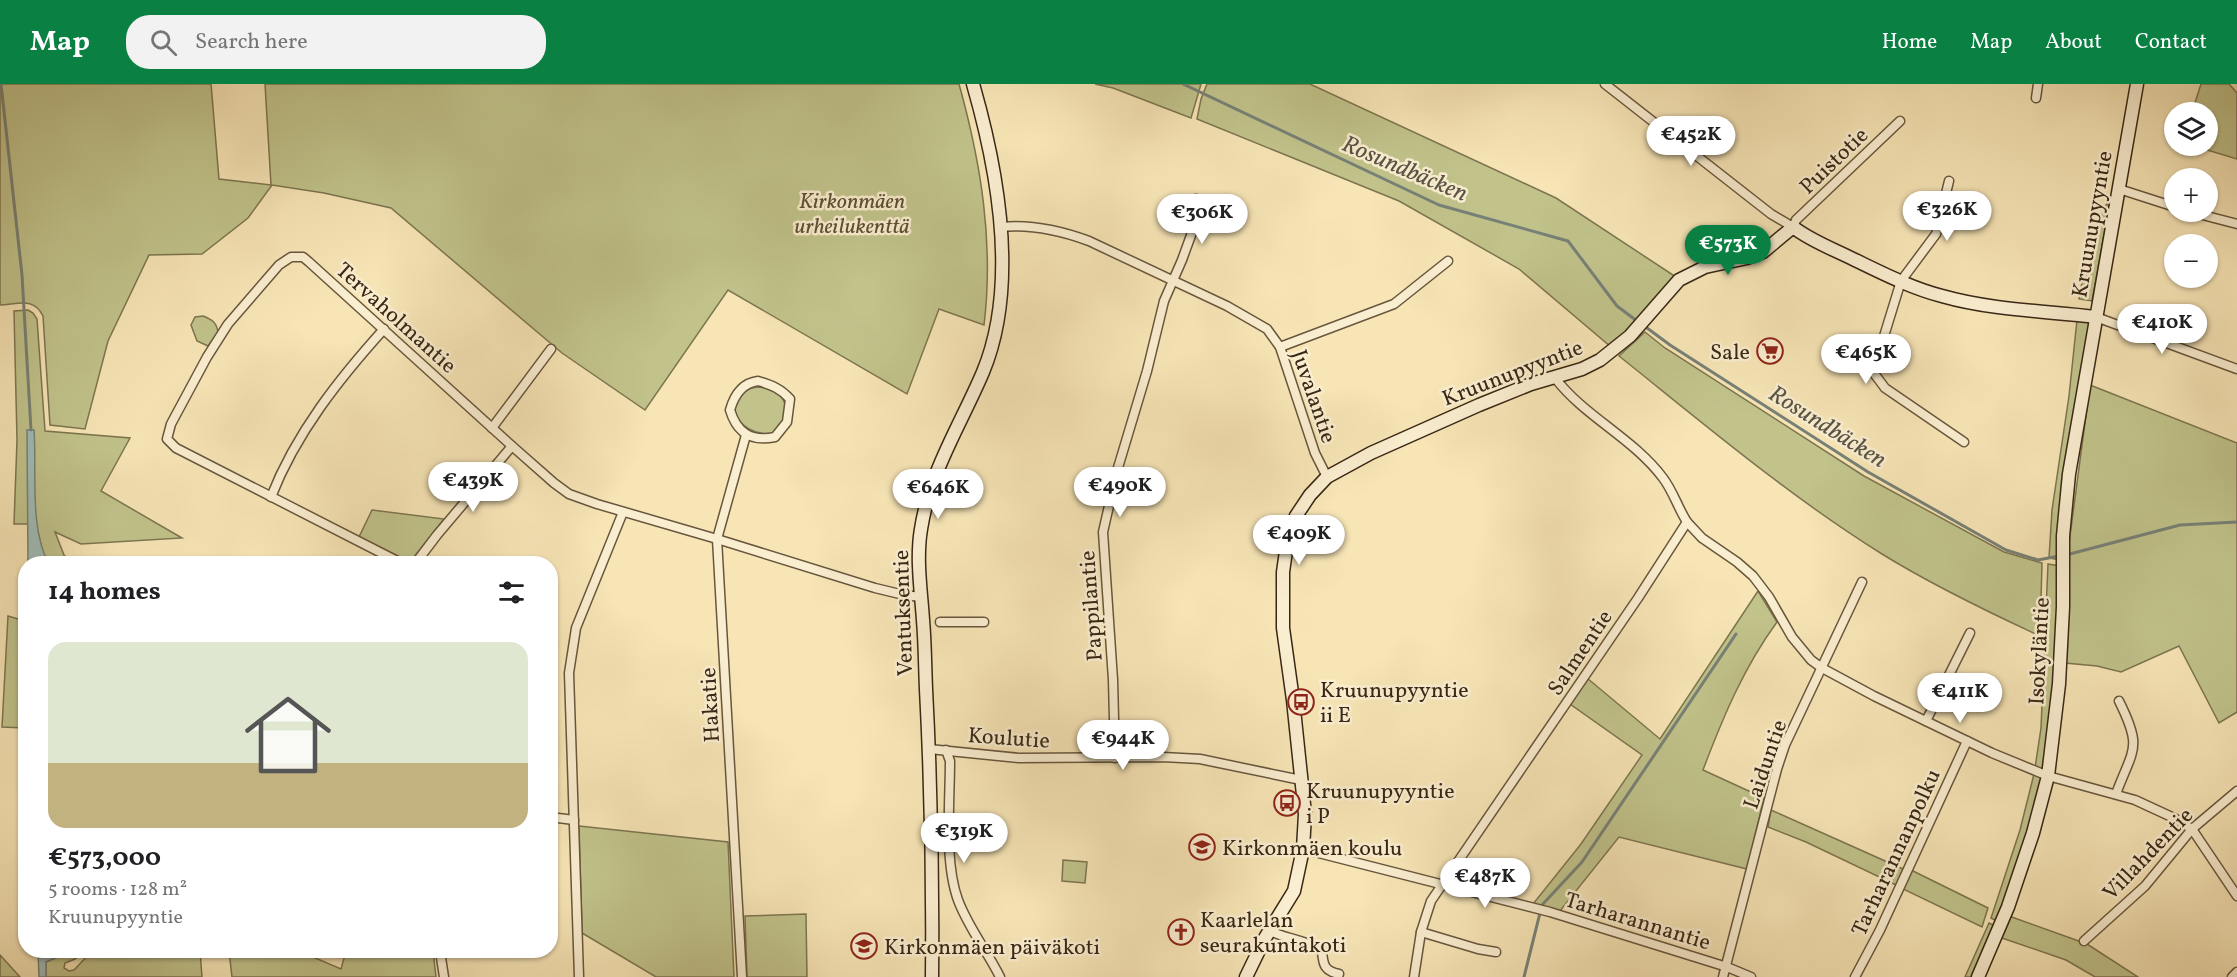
<!DOCTYPE html>
<meta charset="utf-8">
<style>
body{margin:0;font-family:Vollkorn,serif;background:#f2f2f2;color:#202124;height:100vh;display:flex;flex-direction:column;font-size:22px;white-space:nowrap}
*{box-sizing:border-box;margin:0}
p{font-size:20px;color:#757577}
.icon{flex:none;width:33px;height:33px;fill:none;stroke:currentColor;stroke-width:2;stroke-linecap:round;stroke-linejoin:round}
.map{position:relative;flex:1;overflow:hidden}
.details{position:absolute;left:18px;top:472px;width:540px;height:402px;display:flex;flex-direction:column;background:#fff;border-radius:24px;box-shadow:0 2px 4px #0004}
.details>*{flex:none}
.tools{position:absolute;left:2164px;top:18px;display:grid;gap:12px}
.tools a{display:grid;place-items:center;width:54px;height:54px;border-radius:50%;background:#fff;box-shadow:0 2px 4px #0004;font-size:30px}
.price{position:absolute;translate:-50% -51px;padding:0 14px;border-radius:21px;background:#fff;color:#222;font-size:20px;line-height:39px;filter:drop-shadow(0 2px 3px #0008)}
.price::after{content:'';position:absolute;left:50%;top:36px;width:18px;height:14px;margin-left:-9px;background:inherit;clip-path:polygon(0 0,100% 0,50% 100%)}
.price.selected{background:#0b8043;color:#fff}
ul{padding:0;list-style:none}
li{display:grid;align-content:center;gap:12px;height:318px;padding:0 30px}
li span{display:grid;place-items:center;height:186px;border-radius:18px;color:#555}
li>.icon{margin-inline-start:auto}
span .icon{width:108px;height:108px;fill:#fffc;stroke-width:1}
li b{font-size:26px}
h2{display:flex;justify-content:space-between;align-items:center;height:72px;padding:0 30px;font-size:26px}
header{display:flex;align-items:center;gap:36px;box-sizing:border-box;height:84px;padding:0 30px;background:#0b8043;color:#fff}
header strong{font-size:28px}
nav{display:flex;gap:33px;margin-inline-start:auto;font-size:21px}
.search{width:420px;height:54px;background:#f2f2f2;display:flex;align-items:center;gap:15px;box-sizing:border-box;padding:0 21px;border-radius:24px;color:#757577;font-size:22px}
.map>svg:first-child{display:block}
.green{fill:#c1c38b;stroke:#7d7550;stroke-width:1.5}
.water{fill:#a1bdb8;stroke:#778177;stroke-width:1.5}
.lines{fill:none;stroke-linecap:round;stroke-linejoin:round}
.stream{stroke:#778177;stroke-width:3}
.street-casing{stroke:#68563d;stroke-width:11}
.secondary-casing{stroke:#392715;stroke-width:15}
.street{stroke:#faeed0;stroke-width:8}
.secondary{stroke:#faeed0;stroke-width:12}
.labels{text-anchor:middle;stroke-width:5;stroke-linejoin:round;paint-order:stroke}
.street-label{font-size:22px;fill:#392715;stroke:#faeed0}
.park-label{font-size:22px;font-style:italic;fill:#5b4e32;stroke:#faeed0}
.poi-label{font-size:22px;fill:#392715;stroke:#faeed0;text-anchor:start}
.water-label{font-size:24px;font-style:italic;fill:#585446;stroke:#faeed0}
</style>
<header>
<strong>Map</strong>
<div class="search"><svg class="icon" aria-label="search" viewBox="0 0 24 24"><circle cx="10" cy="10" r="6"/><path d="M15 15l6 6"/></svg>Search here</div>
<nav><a>Home</a><a>Map</a><a>About</a><a>Contact</a></nav>
</header>
<div class="map">
<svg width="2237" height="893" viewBox="0 0 2237 893">
<rect width="100%" height="100%" fill="#f7e5b6"/>
<filter id="stains"><feTurbulence type="fractalNoise" baseFrequency=".00333" numOctaves="4"/><feColorMatrix values="0 0 0 0 .2 0 0 0 0 .09 0 0 0 0 .02 0 0 0 .5 -.17"/></filter>
<radialGradient id="worn" r=".72"><stop offset=".6" stop-color="#630" stop-opacity="0"/><stop offset="1" stop-color="#630" stop-opacity=".3"/></radialGradient>
<g class="green">
<path d="M0 0H211L219 95 271 101 265 0H959C981 79 994 159 984 241L939 225 907 310 728 206 645 326 562 269 391 124 324 109 272 101 248 134 202 170 149 171 108 257 85 345 50 341 43 232C34 213 19 220 0 221Z"/>
<polygon points="1095,0 1201,0 1191,34 1113,4"/>
<polygon points="1207,0 1310,0 1556,114 1676,193 1631,244 1611,263 1519,185 1399,117 1197,35 1201,15"/>
<polygon points="2201,0 2229,0 2237,9 2237,75 2194,62 2208,62 2208,28 2192,28"/>
<polygon points="2107,119 2109,123 2092,217 2079,215 2089,160"/>
<polygon points="28,226 33,229 37,235 45,347 130,354 101,407 182,454 81,460 55,448 64,471 72,480 49,480 43,469 36,440 14,440 17,356 14,227"/>
<path d="M203 232C213 236 217 239 218 249L208 262 197 257 191 241 195 233Z"/>
<polygon points="2077,236 2090,238 2060,476 2049,474 2052,426 2069,312"/>
<path d="M1645 248 1665 264 1864 392 2004 468 2042 479 2040 552C1986 527 1932 501 1882 470 1789 412 1704 340 1619 272Z"/>
<polygon points="2090,301 2237,359 2237,628 2219,639 2179,562 2121,588 2097,582 2065,579 2068,467"/>
<path d="M757 303C787 304 795 329 774 350 734 353 718 310 757 303Z"/>
<polygon points="372,426 444,435 410,478 359,453"/>
<polygon points="2048,480 2060,482 2058,556 2045,687 2035,684 2041,644"/>
<path d="M1758 507 1777 538C1744 583 1723 633 1703 686L1764 714 1747 785 1619 753 1560 827 1533 820 1581 760 1642 671 1570 620 1587 594 1660 655Z"/>
<polygon points="8,532 25,537 25,644 2,643"/>
<polygon points="2034,690 2043,694 2038,718 1999,838 1991,834 2020,746"/>
<polygon points="1771,726 1903,785 1896,801 1806,758 1768,743"/>
<polygon points="579,742 728,758 734,893 656,893 582,849"/>
<polygon points="1063,776 1087,778 1085,799 1062,797"/>
<polygon points="1911,786 1988,824 1982,843 1903,805"/>
<polygon points="806,830 807,893 747,893 745,832"/>
<polygon points="2009,832 2087,860 2138,893 2095,893 2066,876 1999,853"/>
<polygon points="1989,839 1997,843 1974,893 1965,893"/>
<polygon points="71,867 84,867 75,875 65,879 64,884 69,887 74,886 92,867 200,867 202,893 46,893 46,878"/>
<polygon points="229,867 299,867 341,885 346,867 433,867 436,893 232,893"/>
<polygon points="0,871 20,893 0,893"/>
</g>
<g class="water">
<path d="M27 346H34C37 386 29 445 49 480H28Z"/>
<polygon points="38,867 71,867 46,878 46,893 39,893"/>
</g>
<g class="lines">
<g class="stream">
<polyline points="1,0 22,191 31,346"/>
<polyline points="1183,0 1439,121 1568,157 1617,222 1637,237"/>
<polyline points="1643,241 1670,261 1868,388 2006,466 2038,476 2059,472"/>
<polyline points="2066,471 2180,441 2237,438"/>
<polyline points="1524,893 1542,821 1582,778 1736,550"/>
</g>
<g class="street-casing">
<g id="street">
<polyline points="1605,0 1771,130 1793,143 1796,136 1900,37"/>
<polyline points="2036,14 2038,0"/>
<polyline points="1949,97 1936,150 1901,197 1873,288 1885,304 1964,358"/>
<polyline points="2119,105 2175,123"/>
<polyline points="2191,128 2237,140"/>
<path d="M1001 143C1030 140 1062 147 1089 157L1227 222 1267 245 1280 263 1315 369 1327 393"/>
<polyline points="2096,233 2237,285"/>
<polyline points="1280,263 1394,220 1448,177"/>
<path d="M758 297C772 301 781 305 790 315L787 338 775 353C751 358 737 349 730 326 734 312 742 299 758 297Z"/>
<polyline points="492,344 551,265"/>
<path d="M271 413C296 349 339 295 384 245"/>
<polyline points="1687,438 1702,454 1737,478 1753,492 1769,513 1792,553 1811,576 1822,584 1874,612 1992,669 2048,692 2135,716 2174,734 2192,745 2237,812"/>
<polyline points="403,480 176,364 167,355 171,340 207,273 228,240 279,181 291,173 303,173 309,178 512,362 554,399 569,410 597,420 717,455 875,504 904,511 921,513"/>
<polyline points="415,480 437,451 512,362"/>
<polyline points="940,538 984,538"/>
<polyline points="1926,637 1970,549"/>
<polyline points="929,665 1019,674 1163,673 1200,675 1301,696"/>
<path d="M946 666 950 677C950 718 944 778 958 816 968 843 987 867 1000 893"/>
<polyline points="1115,674 1113,596 1103,448 1117,387 1147,287 1164,217 1182,176 1194,143 1196,115"/>
<path d="M2116 710C2133 664 2143 665 2119 617"/>
<polyline points="550,733 574,736"/>
<polyline points="1303,765 1550,828 1727,883 1751,893"/>
<path d="M1270 847C1287 855 1307 856 1322 867 1323 880 1324 887 1339 890"/>
<polyline points="1421,848 1478,865 1496,868"/>
<polyline points="2084,857 2145,802 2192,745 2237,707"/>
<polyline points="440,867 444,893"/>
<polyline points="579,893 569,589 576,544 623,428"/>
<polyline points="742,893 717,455 746,351"/>
<path d="M1414 893 1421 848 1431 817 1638 514 1687 438C1678 424 1673 407 1663 394 1633 354 1585 333 1555 294"/>
<polyline points="1723,893 1777,685 1785,661 1862,498"/>
<polyline points="1855,893 1880,846 1967,657"/>
<polyline points="2232,893 2237,888"/>
</g>
</g>
<g class="secondary-casing">
<g id="secondary">
<path d="M932 893C933 797 931 701 926 605 925 582 925 559 923 536 921 506 916 475 921 445 930 387 961 340 983 288 1019 201 998 87 973 0"/>
<path d="M1246 893 1265 854 1294 807 1303 765 1305 730 1293 616 1283 544V488L1288 453 1296 432 1310 411 1327 393 1371 369 1479 321 1531 300 1582 285 1600 276 1630 252 1679 196 1705 183 1747 174 1763 168 1793 143C1811 157 1833 165 1853 175 1882 189 1911 204 1942 212 1991 226 2045 227 2096 233"/>
<polyline points="1978,893 2008,823 2033,749 2048,692 2059,600 2063,523 2063,452 2069,390 2137,0"/>
</g>
</g>
<use href="#street" class="street"/>
<use href="#secondary" class="secondary"/>
</g>
<defs>
<g id="supermarket-ring" transform="scale(1.35)"><circle r="9.5" fill="#faeed0" stroke="#8f2418" stroke-width="1.5"/><path d="M-6-5.5h2.5l.6 2H6L4.5 2H-2.5L-4.4-4H-6ZM-1.5 3.2a1.3 1.3 0 1 0 .1 0ZM3 3.2a1.3 1.3 0 1 0 .1 0Z" fill="#8f2418"/></g>
<g id="bus-ring" transform="scale(1.35)"><circle r="9.5" fill="#faeed0" stroke="#8f2418" stroke-width="1.5"/><path d="M-5-6H5V4H4V6H2V4H-2V6H-4V4H-5ZM-3.5-4V0h7V-4ZM-3.5 1.2v1.5H-2V1.2ZM2 1.2v1.5H3.5V1.2Z" fill="#8f2418"/></g>
<g id="school-ring" transform="scale(1.35)"><circle r="9.5" fill="#faeed0" stroke="#8f2418" stroke-width="1.5"/><path d="M0-5L7-2L0 1L-7-2ZM-4 1L0 2.5L4 1V4Q0 6-4 4Z" fill="#8f2418"/></g>
<g id="church-ring" transform="scale(1.35)"><circle r="9.5" fill="#faeed0" stroke="#8f2418" stroke-width="1.5"/><path d="M-1.2-6h2.4v3.5h3.3v2.4h-3.3V6h-2.4V-.1h-3.3v-2.4h3.3Z" fill="#8f2418"/></g>
</defs>
<g fill-rule="evenodd">
<use href="#supermarket-ring" x="1770" y="267"/>
<use href="#bus-ring" x="1301" y="618"/>
<use href="#bus-ring" x="1287" y="719"/>
<use href="#school-ring" x="1202" y="763"/>
<use href="#church-ring" x="1181" y="848"/>
<use href="#school-ring" x="864" y="862"/>
</g>
<g class="labels">
<g class="street-label">
<text transform="translate(1833 76) rotate(-44)" y="8">Puistotie</text>
<text transform="translate(2091 140) rotate(-80)" y="8">Kruunupyyntie</text>
<text transform="translate(397 233) rotate(42)" y="8">Tervaholmantie</text>
<text transform="translate(1512 288) rotate(-21)" y="8">Kruunupyyntie</text>
<text transform="translate(1315 312) rotate(71)" y="8">Juvalantie</text>
<text transform="translate(1090 522) rotate(-94)" y="8">Pappilantie</text>
<text transform="translate(902 529) rotate(-92)" y="8">Ventuksentie</text>
<text transform="translate(2038 567) rotate(-87)" y="8">Isokyläntie</text>
<text transform="translate(1579 568) rotate(-56)" y="8">Salmentie</text>
<text transform="translate(709 621) rotate(-93)" y="8">Hakatie</text>
<text transform="translate(1009 653) rotate(4)" y="8">Koulutie</text>
<text transform="translate(1764 680) rotate(-71)" y="8">Laiduntie</text>
<text transform="translate(1895 768) rotate(-65)" y="8">Tarharannanpolku</text>
<text transform="translate(2147 769) rotate(-46)" y="8">Villahdentie</text>
<text transform="translate(1638 836) rotate(17)" y="8">Tarharannantie</text>
</g>
<g class="park-label">
<text x="852" y="124">Kirkonmäen<tspan x="852" dy="25">urheilukenttä</tspan></text>
</g>
<g class="poi-label">
<text x="1750" y="275" text-anchor="end">Sale</text>
<text x="1320" y="613">Kruunupyyntie<tspan x="1320" dy="25">ii E</tspan></text>
<text x="1306" y="714">Kruunupyyntie<tspan x="1306" dy="25">i P</tspan></text>
<text x="1222" y="771">Kirkonmäen koulu</text>
<text x="1200" y="843">Kaarlelan<tspan x="1200" dy="25">seurakuntakoti</tspan></text>
<text x="884" y="870">Kirkonmäen päiväkoti</text>
</g>
<g class="water-label">
<text transform="translate(1405 84) rotate(23)" y="8">Rosundbäcken</text>
<text transform="translate(1828 342) rotate(32)" y="8">Rosundbäcken</text>
</g>
</g>
<rect width="100%" height="100%" filter="url(#stains)"/>
<rect width="100%" height="100%" fill="url(#worn)"/>
</svg>
<div class="tools">
<a><svg class="icon" aria-label="layers" viewBox="0 0 24 24"><path d="M12 4l9 5-9 5-9-5zM3 14l9 5 9-5"/></svg></a>
<a>+</a>
<a>−</a>
</div>
<b class="price" style="left:1691px;top:83px">€452K</b>
<b class="price" style="left:1947px;top:158px">€326K</b>
<b class="price" style="left:1202px;top:161px">€306K</b>
<b class="price selected" style="left:1728px;top:192px">€573K</b>
<b class="price" style="left:2162px;top:271px">€410K</b>
<b class="price" style="left:1866px;top:301px">€465K</b>
<b class="price" style="left:473px;top:429px">€439K</b>
<b class="price" style="left:1120px;top:434px">€490K</b>
<b class="price" style="left:938px;top:436px">€646K</b>
<b class="price" style="left:1299px;top:482px">€409K</b>
<b class="price" style="left:1960px;top:640px">€411K</b>
<b class="price" style="left:1123px;top:687px">€944K</b>
<b class="price" style="left:964px;top:780px">€319K</b>
<b class="price" style="left:1485px;top:825px">€487K</b>
<section class="details">
<h2>14 homes<svg class="icon" aria-label="filters" viewBox="0 0 24 24"><path d="M4 7h16M4 17h16"/><circle cx="9" cy="7" r="2"/><circle cx="15" cy="17" r="2"/></svg></h2>
<ul>
<li><span style="background:linear-gradient(#dfe7d0 65%,#c2b280 0)"><svg class="icon" aria-label="home" viewBox="0 0 24 24"><path d="M3 11l9-7 9 7M6 9v11h12V9"/></svg></span><div><b>€573,000</b><p>5 rooms · 128 m²</p><p>Kruunupyyntie</p></div></li>
</ul>
</section>
</div>
